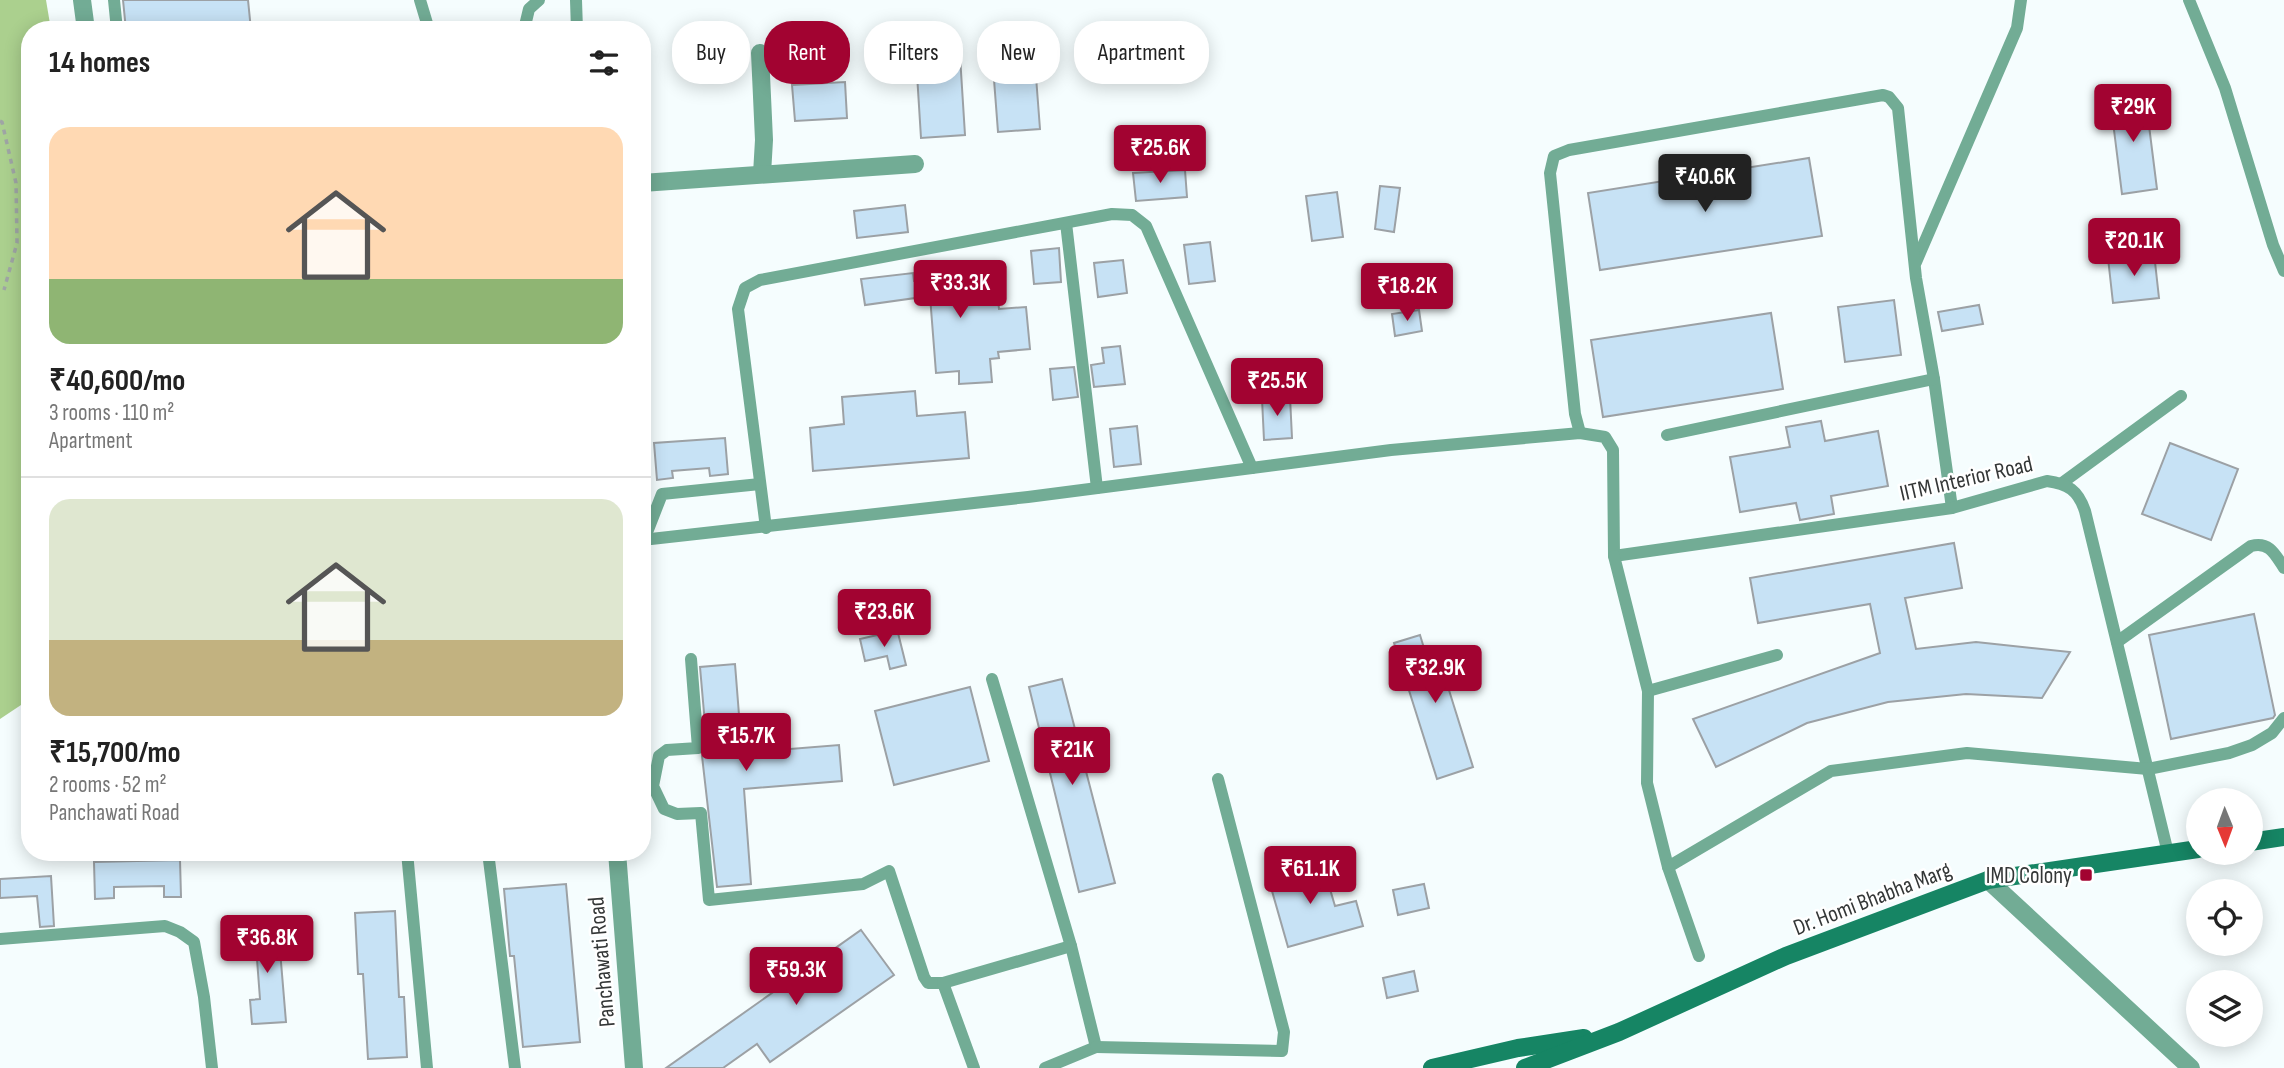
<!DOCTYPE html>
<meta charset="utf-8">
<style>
body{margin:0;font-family:"Sofia Sans Condensed",sans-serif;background:#f2f2f2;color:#222;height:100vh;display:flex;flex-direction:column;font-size:26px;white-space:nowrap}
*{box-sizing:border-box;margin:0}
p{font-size:23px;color:#767676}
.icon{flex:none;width:38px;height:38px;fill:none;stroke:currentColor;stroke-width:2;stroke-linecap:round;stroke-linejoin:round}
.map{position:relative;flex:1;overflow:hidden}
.drawer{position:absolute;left:21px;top:21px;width:630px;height:840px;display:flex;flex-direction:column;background:#fff;border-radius:28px;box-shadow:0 4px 18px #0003}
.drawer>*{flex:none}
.guide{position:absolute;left:672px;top:21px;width:665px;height:63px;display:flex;gap:14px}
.needle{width:46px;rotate:179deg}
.fabs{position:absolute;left:2186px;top:788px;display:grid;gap:14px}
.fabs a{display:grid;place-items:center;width:77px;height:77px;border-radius:50%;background:#fff;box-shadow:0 4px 18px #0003;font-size:35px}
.price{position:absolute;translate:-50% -60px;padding:0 16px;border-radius:7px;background:#a20331;color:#fff;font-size:23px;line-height:46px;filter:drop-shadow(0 2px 4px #0008)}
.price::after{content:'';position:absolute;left:50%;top:42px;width:21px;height:16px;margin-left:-10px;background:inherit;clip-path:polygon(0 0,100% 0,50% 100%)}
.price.active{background:#222;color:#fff}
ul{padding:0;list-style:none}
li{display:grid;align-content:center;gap:14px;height:371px;padding:0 28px}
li+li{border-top:2px solid #e0e0e0}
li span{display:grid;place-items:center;height:217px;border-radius:21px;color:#555}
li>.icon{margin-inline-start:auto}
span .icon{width:126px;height:126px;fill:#fffc;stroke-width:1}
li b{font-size:30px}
h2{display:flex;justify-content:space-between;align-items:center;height:84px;padding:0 28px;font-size:30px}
.pill{padding:0 24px;border-radius:28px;background:#fff;box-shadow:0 4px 18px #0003;font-size:24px;line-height:63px}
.pill.active{background:#a20331;color:#fff}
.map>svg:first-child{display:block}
.forest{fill:#abd08e}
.building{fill:#c7e2f5;stroke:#9ca1a5;stroke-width:2}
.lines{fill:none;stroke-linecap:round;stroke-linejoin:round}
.path{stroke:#9fa5a5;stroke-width:3.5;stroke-dasharray:5 5;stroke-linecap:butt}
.lane{stroke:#72ac95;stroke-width:12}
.street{stroke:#72ac95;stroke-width:18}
.secondary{stroke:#168564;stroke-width:18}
.poi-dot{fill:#a20331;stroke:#fff;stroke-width:2.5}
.labels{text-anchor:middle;stroke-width:5;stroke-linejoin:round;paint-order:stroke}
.street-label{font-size:23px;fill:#343737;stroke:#fff}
.poi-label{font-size:23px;fill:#343737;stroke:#fff;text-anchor:end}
</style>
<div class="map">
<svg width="2284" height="1068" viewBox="0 0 2284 1068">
<rect width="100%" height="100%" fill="#f5fdfe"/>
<polygon class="forest" points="0,0 46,0 51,30 30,30 30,699 0,719"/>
<g class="building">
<polygon points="123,0 248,0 251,30 126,30"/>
<polygon points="1033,37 1040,129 998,132 991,40"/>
<polygon points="959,40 965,135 921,138 915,42"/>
<polygon points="845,82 847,118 795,121 792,85"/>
<polygon points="2145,94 2157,189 2122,194 2110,98"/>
<polygon points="1809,158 1822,236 1600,270 1588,193"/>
<polygon points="1185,170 1187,197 1136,201 1133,173"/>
<polygon points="1380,186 1400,188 1394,232 1375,229"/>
<polygon points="1337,192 1343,237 1312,241 1306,196"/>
<polygon points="905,205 908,232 857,238 854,211"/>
<polygon points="1210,242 1215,281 1189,284 1184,245"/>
<polygon points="1059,248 1061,282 1034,284 1031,251"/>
<polygon points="2154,253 2159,298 2113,303 2108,258"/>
<polygon points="1123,260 1127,293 1098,297 1094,263"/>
<polygon points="913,273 914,281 995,273 999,309 1026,307 1030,349 998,352 999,358 990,359 992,382 959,384 959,371 936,373 930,296 865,305 861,279"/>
<polygon points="1894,300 1901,355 1845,362 1838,307"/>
<polygon points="1979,305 1983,324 1942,331 1938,312"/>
<polygon points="1419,310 1422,331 1395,336 1392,314"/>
<polygon points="1771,313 1783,389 1603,417 1591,340"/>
<polygon points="1120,346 1125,384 1094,387 1091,365 1104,363 1102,348"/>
<polygon points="1074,367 1078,397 1053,400 1050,369"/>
<polygon points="915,391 917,416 965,412 969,458 813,471 810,428 844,424 842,397"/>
<polygon points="1290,397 1292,438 1264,440 1262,399"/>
<polygon points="1821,421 1825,441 1878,431 1888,486 1831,496 1834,514 1800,520 1796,503 1740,512 1730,457 1790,447 1786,427"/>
<polygon points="1137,426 1141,464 1114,467 1110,429"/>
<polygon points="725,438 728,474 710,476 709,468 672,471 673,478 657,480 654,443"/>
<polygon points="2170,443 2238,469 2211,540 2142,514"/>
<polygon points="1954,543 1962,588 1905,598 1916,649 1976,642 2070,652 2042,698 1966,694 1888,702 1807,723 1716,767 1693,719 1880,653 1870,604 1758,623 1750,578"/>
<polygon points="2254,614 2275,715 2273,718 2171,739 2149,635"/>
<polygon points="886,633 887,635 898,633 906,665 890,669 887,656 865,661 860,639"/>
<polygon points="1420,635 1427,658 1449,651 1459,684 1448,687 1473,767 1437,779 1394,643"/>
<polygon points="735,664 742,753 839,745 842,781 744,789 751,884 717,887 702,756 707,747 700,667"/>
<polygon points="1062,679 1115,883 1079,892 1029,687"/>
<polygon points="970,687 989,761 894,785 875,711"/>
<polygon points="180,860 181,897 164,897 164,886 114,887 114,898 95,899 94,862"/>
<polygon points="1322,862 1335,906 1356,901 1363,926 1288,947 1268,877"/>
<polygon points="51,876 54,926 40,927 37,896 0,898 0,879"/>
<polygon points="566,884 580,1042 523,1047 514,956 510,956 504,889"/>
<polygon points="1424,884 1429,908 1398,915 1393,890"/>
<polygon points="395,911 399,997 404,997 407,1057 368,1059 363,974 358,974 355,913"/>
<polygon points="278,926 286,1022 252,1024 250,1000 260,999 256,946 246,947 244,928"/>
<polygon points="861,930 894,975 770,1062 757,1044 723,1068 666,1068"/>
<polygon points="1414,971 1418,991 1387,998 1383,978"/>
</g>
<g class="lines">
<polyline class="path" points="0,121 2,122 16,183 17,243 4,290"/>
<g class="lane">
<polyline points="114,0 117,30"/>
<polyline points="420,0 429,30"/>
<polyline points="576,0 577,30"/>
<polyline points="2189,0 2225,88 2273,245 2284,271"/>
<polyline points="524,30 529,9 539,0"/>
<polyline points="1066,223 1097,488"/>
<polyline points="1916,262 2017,28 2021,0"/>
<polyline points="1580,433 1575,414 1550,173 1554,156 1569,150 1883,95 1889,97 1898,108 1916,278 1934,379 1952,508"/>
<polyline points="1667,435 1934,379"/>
<polyline points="2062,483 2181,396"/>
<polyline points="766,528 738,309 745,288 760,280 1112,214 1132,215 1146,226 1252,468"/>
<path d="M642 540 1028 497 1391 450 1580 433 1605 437 1613 450 1614 556 1952 508 2047 481C2068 484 2078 490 2085 511L2168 853"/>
<polyline points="644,540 662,494 760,484"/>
<polyline points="1614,556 1648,691 1647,783 1668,867 1699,956"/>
<path d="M2117 642 2251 546C2269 541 2275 554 2284 568"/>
<polyline points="691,659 698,748 667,750 659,756 653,786 664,809 677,814 701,813 709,900 863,884 889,871 924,977 928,983 943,983"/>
<polyline points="992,679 1071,946 1096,1047 1045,1068"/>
<polyline points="1648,691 1777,655"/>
<polyline points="407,852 427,1068"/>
<polyline points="488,852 515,1068"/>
<polyline points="1668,867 1831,771 1967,753 2148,769 2229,753 2252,745 2272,733 2284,718"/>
<polyline points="0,939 165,926 180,932 194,942 204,997 212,1068"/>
<polyline points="1096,1047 1282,1051 1284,1032 1218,779"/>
<polyline points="974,1068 943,983 1071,946"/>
</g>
<g class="street">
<polyline points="82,0 86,30"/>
<polyline points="760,53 764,140 762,174"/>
<polyline points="642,183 915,164"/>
<polyline points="617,852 634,1068"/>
<polyline points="1988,880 2191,1068"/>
</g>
<g class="secondary">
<polyline points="2250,842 2284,837"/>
<polyline points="1432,1068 1518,1048 1584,1038"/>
<polyline points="1525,1068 1619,1032 1786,956 1988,880 2198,849"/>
</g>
</g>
<rect class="poi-dot" x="2079" y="868" width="14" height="14" rx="3.5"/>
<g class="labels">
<g class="street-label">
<text transform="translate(1966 478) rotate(-13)" y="8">IITM Interior Road</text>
<text transform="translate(1872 898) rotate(-21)" y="8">Dr. Homi Bhabha Marg</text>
<text transform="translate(601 962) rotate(-95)" y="8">Panchawati Road</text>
</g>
<g class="poi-label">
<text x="2072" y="883">IMD Colony</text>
</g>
</g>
</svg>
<div class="fabs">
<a><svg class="needle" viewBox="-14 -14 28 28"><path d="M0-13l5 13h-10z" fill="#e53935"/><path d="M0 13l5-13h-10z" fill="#767676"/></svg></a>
<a><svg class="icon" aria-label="locate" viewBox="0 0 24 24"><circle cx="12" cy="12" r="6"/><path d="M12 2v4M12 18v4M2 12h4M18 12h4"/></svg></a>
<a><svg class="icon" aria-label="layers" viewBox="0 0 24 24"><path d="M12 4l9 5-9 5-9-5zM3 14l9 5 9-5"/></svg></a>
</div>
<b class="price" style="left:2133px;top:144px">₹29K</b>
<b class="price" style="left:1160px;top:185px">₹25.6K</b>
<b class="price active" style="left:1705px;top:214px">₹40.6K</b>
<b class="price" style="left:2134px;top:278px">₹20.1K</b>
<b class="price" style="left:960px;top:320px">₹33.3K</b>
<b class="price" style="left:1407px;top:323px">₹18.2K</b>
<b class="price" style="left:1277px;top:418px">₹25.5K</b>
<b class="price" style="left:884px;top:649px">₹23.6K</b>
<b class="price" style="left:1435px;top:705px">₹32.9K</b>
<b class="price" style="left:746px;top:773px">₹15.7K</b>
<b class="price" style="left:1072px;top:787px">₹21K</b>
<b class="price" style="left:1310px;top:906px">₹61.1K</b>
<b class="price" style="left:267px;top:975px">₹36.8K</b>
<b class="price" style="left:796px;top:1007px">₹59.3K</b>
<div class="guide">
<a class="pill">Buy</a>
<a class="pill active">Rent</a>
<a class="pill">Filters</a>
<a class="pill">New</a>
<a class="pill">Apartment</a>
</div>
<section class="drawer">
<h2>14 homes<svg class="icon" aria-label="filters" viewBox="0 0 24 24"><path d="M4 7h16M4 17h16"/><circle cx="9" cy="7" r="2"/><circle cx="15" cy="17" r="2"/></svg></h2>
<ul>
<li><span style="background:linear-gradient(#ffd9b3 70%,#8fb573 0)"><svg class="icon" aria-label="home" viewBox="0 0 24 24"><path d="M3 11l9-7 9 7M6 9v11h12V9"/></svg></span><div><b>₹40,600/mo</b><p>3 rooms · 110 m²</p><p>Apartment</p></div></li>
<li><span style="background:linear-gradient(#dfe7d0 65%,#c2b280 0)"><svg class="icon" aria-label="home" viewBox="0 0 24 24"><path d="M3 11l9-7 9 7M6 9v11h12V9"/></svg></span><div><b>₹15,700/mo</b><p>2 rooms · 52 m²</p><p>Panchawati Road</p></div></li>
</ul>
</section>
</div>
